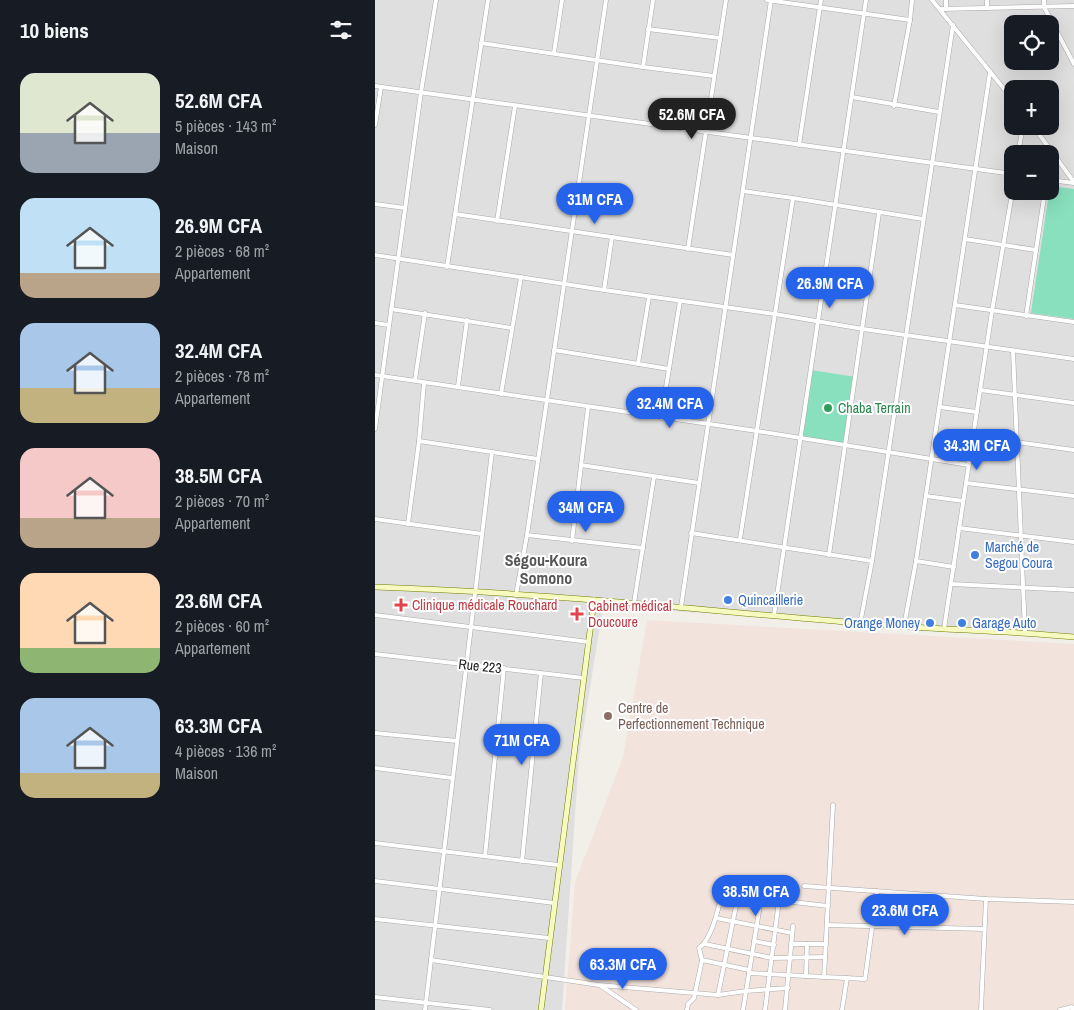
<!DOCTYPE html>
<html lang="fr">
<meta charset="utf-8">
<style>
body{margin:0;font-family:"Archivo Narrow",sans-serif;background:#20242c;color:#f1f3f6;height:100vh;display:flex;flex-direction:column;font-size:19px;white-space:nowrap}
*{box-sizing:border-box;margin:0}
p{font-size:16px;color:#9ea1a6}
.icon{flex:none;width:28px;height:28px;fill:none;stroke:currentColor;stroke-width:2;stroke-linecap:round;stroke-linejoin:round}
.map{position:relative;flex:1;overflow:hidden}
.drawer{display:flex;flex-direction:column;background:#171b24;width:375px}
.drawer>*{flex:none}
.controls{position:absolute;left:629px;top:15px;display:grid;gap:10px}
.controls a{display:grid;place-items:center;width:55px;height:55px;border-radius:10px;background:#171b24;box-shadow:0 5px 20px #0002;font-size:25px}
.price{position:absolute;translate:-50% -42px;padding:0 11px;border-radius:18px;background:#2563eb;color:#fff;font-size:16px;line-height:32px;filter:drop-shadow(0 1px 2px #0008)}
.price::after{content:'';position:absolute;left:50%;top:30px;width:15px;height:11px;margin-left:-8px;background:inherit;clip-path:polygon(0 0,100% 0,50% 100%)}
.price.current{background:#222;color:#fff}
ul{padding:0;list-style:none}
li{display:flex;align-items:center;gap:15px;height:125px;padding:0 20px}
li span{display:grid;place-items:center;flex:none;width:140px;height:100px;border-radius:15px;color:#555}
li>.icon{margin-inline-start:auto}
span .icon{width:60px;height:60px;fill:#fffc;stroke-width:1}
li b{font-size:21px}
h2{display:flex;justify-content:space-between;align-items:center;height:60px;padding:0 20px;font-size:21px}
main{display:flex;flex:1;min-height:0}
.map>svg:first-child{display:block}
.residential{fill:#e0dfdf;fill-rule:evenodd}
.military{fill:#f3e3dd}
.pitch{fill:#88e0be}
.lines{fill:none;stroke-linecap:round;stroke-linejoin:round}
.street-casing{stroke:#a9a9a9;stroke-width:5}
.secondary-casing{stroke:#707d05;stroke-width:6}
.street{stroke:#fff;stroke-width:4}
.secondary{stroke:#f7fabf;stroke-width:5}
.leisure-dot{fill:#2e9e5b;stroke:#fff;stroke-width:2}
.shop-dot{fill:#3f7fe0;stroke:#fff;stroke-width:2}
.health-dot{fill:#e0444e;stroke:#fff;stroke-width:2}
.education-dot{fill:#8d6e63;stroke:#fff;stroke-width:2}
.labels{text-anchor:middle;stroke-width:4;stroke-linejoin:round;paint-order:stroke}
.leisure-label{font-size:14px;fill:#27864d;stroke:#fff;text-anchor:start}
.shop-label{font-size:14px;fill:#366cbe;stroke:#fff;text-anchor:start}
.health-label{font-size:14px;fill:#be3a42;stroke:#fff;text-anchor:start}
.street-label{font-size:14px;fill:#222;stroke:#fff}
.education-label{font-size:14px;fill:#785e54;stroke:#fff;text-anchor:start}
.quarter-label{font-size:16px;font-weight:bold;fill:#555;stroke:#fff}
</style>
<main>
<section class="drawer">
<h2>10 biens<svg class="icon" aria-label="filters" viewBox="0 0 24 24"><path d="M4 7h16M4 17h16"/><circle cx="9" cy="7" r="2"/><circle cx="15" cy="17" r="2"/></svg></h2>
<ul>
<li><span style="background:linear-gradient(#dfe7d0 60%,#9aa5b1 0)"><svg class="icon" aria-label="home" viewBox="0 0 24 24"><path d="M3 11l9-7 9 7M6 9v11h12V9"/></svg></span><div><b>52.6M CFA</b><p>5 pièces · 143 m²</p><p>Maison</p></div></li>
<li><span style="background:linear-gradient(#bfe0f5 75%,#b9a48a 0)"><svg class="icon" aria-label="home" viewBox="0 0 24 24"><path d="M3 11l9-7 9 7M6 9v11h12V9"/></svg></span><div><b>26.9M CFA</b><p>2 pièces · 68 m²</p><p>Appartement</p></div></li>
<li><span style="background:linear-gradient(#a9c7e8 65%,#c2b280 0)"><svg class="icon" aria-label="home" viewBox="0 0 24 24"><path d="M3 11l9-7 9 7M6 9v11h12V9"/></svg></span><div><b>32.4M CFA</b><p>2 pièces · 78 m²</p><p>Appartement</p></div></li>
<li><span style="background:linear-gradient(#f6c9c9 70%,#b9a48a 0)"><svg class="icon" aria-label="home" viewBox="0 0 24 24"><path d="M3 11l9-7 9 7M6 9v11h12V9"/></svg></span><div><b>38.5M CFA</b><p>2 pièces · 70 m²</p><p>Appartement</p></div></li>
<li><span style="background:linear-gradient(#ffd9b3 75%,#8fb573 0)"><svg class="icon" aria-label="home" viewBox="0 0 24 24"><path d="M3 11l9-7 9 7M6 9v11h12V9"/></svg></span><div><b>23.6M CFA</b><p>2 pièces · 60 m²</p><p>Appartement</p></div></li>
<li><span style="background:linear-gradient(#a9c7e8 75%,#c2b280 0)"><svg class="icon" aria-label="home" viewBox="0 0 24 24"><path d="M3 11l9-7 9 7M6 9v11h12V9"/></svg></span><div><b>63.3M CFA</b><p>4 pièces · 136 m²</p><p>Maison</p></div></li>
</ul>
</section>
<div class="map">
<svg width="699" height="1010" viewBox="0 0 699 1010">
<rect width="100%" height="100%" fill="#f2efe9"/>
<path class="residential" d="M0 0H699V635L228 607 204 756 187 1010H0ZM638 24H675V61H638ZM638 89H675V126H638ZM638 154H675V191H638Z"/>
<polygon class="military" points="272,620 699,644 699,1010 190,1010 200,882 248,757"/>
<g class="pitch">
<polygon points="675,186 699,189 699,319 656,313"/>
<polygon points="436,370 481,377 471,445 426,438"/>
</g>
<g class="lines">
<g class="street-casing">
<g id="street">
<polyline points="392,0 535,20"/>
<polyline points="557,0 638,100"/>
<polyline points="571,0 571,9"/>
<polyline points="612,0 612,8"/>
<polyline points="669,0 669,7 699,64"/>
<polyline points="565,9 699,6"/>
<polyline points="273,29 345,38"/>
<polyline points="106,43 268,67 339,76"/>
<polyline points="179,53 187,0"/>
<polyline points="268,67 278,0"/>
<polyline points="0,86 638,174"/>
<polyline points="477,97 564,112"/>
<polyline points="519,106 535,20 537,0"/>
<polyline points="0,125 6,87"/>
<polyline points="658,126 699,182"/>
<polyline points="424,145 446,0"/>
<polyline points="643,154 648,126"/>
<polyline points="675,180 699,183"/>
<polyline points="368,191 418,198 548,219"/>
<polyline points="0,204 30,208"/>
<polyline points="80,214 358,255"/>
<polyline points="122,221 140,106"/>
<polyline points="590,239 661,250"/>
<polyline points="313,249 351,0"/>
<polyline points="0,255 229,290 400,314 488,329 699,359"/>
<polyline points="72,267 113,0"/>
<polyline points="229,290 237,237"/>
<polyline points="580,305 699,322"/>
<polyline points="16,309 136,328"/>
<polyline points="651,316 670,191"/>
<polyline points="0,323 14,325"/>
<polyline points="179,350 294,369"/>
<polyline points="638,351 650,632"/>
<polyline points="263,364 274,297"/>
<polyline points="0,375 382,431 594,465"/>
<polyline points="40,380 50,313"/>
<polyline points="83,386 92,320"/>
<polyline points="605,390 699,403"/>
<polyline points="126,394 146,277"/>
<polyline points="565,407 602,412"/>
<polyline points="286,418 305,301"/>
<polyline points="0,429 46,92 61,0"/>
<polyline points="598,436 699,450"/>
<polyline points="44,441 163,459"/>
<polyline points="206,465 324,483"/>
<polyline points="591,483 699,496"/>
<polyline points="551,496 588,501"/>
<polyline points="0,519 107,534"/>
<polyline points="33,524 44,441 49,383"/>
<polyline points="584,528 699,542"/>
<polyline points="316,533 497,561"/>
<polyline points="152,535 268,548"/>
<polyline points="365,539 418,198"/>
<polyline points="197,541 213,407"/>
<polyline points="454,555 504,213"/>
<polyline points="541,561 579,567"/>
<polyline points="576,584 699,590"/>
<polyline points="141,595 152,535 231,0"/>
<polyline points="259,603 279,477"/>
<polyline points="306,607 396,0"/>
<polyline points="0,615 214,642"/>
<polyline points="399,615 491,0"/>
<polyline points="485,624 497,561 578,25"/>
<polyline points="529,626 541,561 615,72"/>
<polyline points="569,629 617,311 638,188"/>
<polyline points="0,654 209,678"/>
<polyline points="0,733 82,741"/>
<polyline points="0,768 77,778"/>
<polyline points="0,843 183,865"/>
<polyline points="110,856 129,668"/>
<polyline points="147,861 166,673"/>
<polyline points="0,881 179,903"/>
<polyline points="429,886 611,899 699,902"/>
<polyline points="341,918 417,933"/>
<polyline points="0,919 174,938"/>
<polyline points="452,925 609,929"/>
<polyline points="379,941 399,945"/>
<polyline points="330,944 397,958 450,957"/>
<polyline points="416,944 451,944"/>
<polyline points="56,960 224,985 343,995 371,991 413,988"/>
<polyline points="327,960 374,970"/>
<polyline points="374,973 490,979 502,891"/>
<polyline points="431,976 432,944"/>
<polyline points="449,977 458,805"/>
<polyline points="226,986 261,1010"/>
<polyline points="343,995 363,896"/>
<polyline points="0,997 115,1010"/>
<polyline points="50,1010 117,452"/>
<path d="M312 1010 313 1004 319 998 327 960 324 948C337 939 343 909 347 894L453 906"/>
<polyline points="368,1010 386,899"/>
<polyline points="390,1010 404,900"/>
<polyline points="410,1010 418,926"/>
<polyline points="467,1010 472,978"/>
<polyline points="606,1010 611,899"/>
<polyline points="685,1010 697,1007 698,1010"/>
</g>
</g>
<g class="secondary-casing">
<g id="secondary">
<path d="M0 587C162 592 322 610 484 623 555 630 627 630 699 637"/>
<polyline points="166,1010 219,600"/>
</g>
</g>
<use href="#street" class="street"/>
<use href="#secondary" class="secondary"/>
</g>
<circle class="leisure-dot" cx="453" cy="408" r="5"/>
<g class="shop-dot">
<circle cx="600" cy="555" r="5"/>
<circle cx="353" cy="600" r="5"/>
<circle cx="555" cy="623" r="5"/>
<circle cx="587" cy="623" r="5"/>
</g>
<g class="health-dot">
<path d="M23.5 597.5h5v5h5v5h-5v5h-5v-5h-5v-5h5z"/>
<path d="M199.5 606.5h5v5h5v5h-5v5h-5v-5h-5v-5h5z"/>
</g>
<circle class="education-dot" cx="233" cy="716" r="5"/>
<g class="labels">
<g class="leisure-label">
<text x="463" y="413">Chaba Terrain</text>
</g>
<g class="shop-label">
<text x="610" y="552">Marché de<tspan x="610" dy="16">Segou Coura</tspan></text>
<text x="363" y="605">Quincaillerie</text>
<text x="545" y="628" text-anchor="end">Orange Money</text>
<text x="597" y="628">Garage Auto</text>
</g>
<g class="health-label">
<text x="37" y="610">Clinique médicale Rouchard</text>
<text x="213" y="611">Cabinet médical<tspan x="213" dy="16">Doucoure</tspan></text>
</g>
<g class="street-label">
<text transform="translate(105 666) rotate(6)" y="5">Rue 223</text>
</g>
<g class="education-label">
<text x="243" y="713">Centre de<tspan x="243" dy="16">Perfectionnement Technique</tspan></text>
</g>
<g class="quarter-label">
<text x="171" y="566">Ségou-Koura<tspan x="171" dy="18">Somono</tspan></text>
</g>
</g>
</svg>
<div class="controls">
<a><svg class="icon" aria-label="locate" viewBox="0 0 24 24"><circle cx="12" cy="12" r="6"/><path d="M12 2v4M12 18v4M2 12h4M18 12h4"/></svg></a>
<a>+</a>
<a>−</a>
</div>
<b class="price current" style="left:317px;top:140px">52.6M CFA</b>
<b class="price" style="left:220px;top:225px">31M CFA</b>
<b class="price" style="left:455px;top:309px">26.9M CFA</b>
<b class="price" style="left:295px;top:429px">32.4M CFA</b>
<b class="price" style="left:602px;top:471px">34.3M CFA</b>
<b class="price" style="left:211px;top:533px">34M CFA</b>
<b class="price" style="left:147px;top:766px">71M CFA</b>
<b class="price" style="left:381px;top:917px">38.5M CFA</b>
<b class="price" style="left:530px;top:936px">23.6M CFA</b>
<b class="price" style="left:248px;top:990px">63.3M CFA</b>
</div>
</main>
